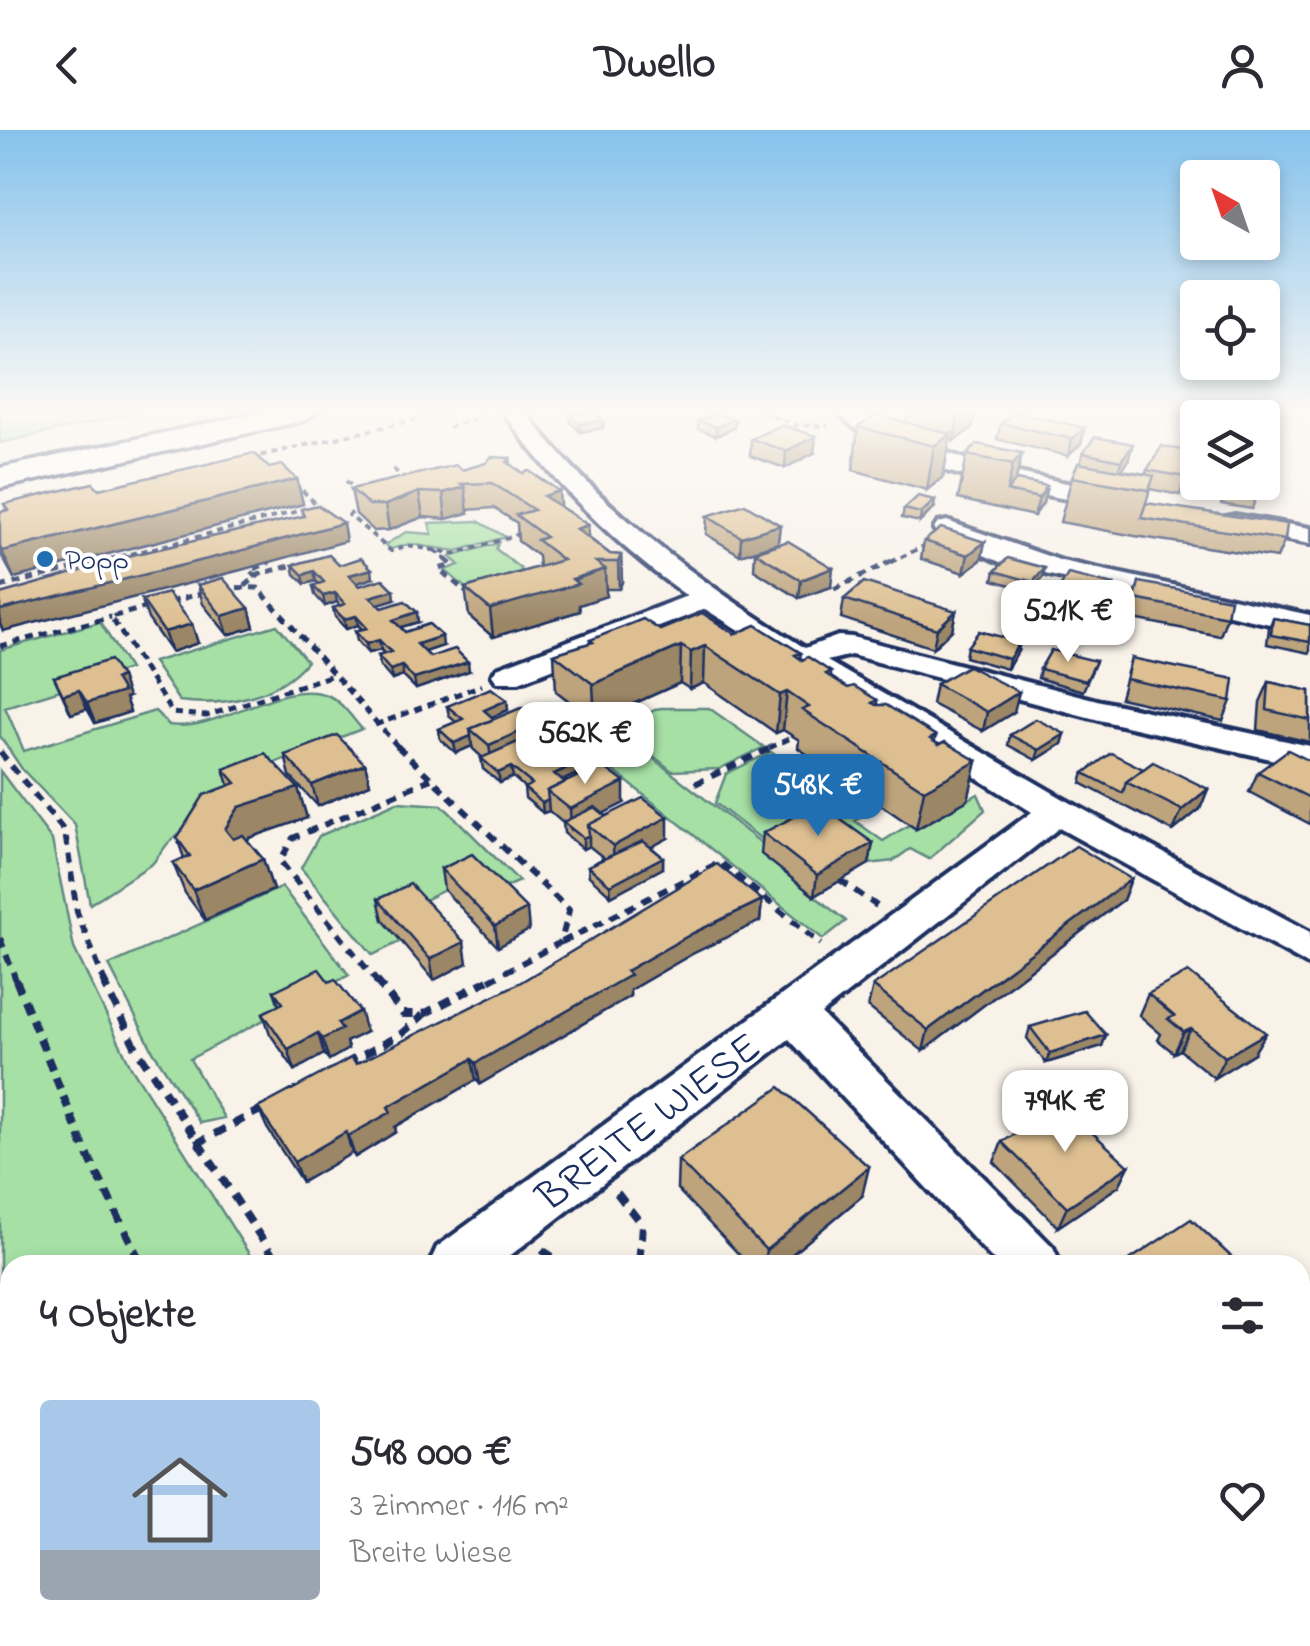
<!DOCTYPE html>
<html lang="de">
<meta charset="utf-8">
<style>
body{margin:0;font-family:"Indie Flower",sans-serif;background:#f7f7f7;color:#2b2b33;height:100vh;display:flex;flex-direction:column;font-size:38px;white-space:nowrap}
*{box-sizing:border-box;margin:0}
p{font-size:32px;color:#7c7c81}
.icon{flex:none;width:55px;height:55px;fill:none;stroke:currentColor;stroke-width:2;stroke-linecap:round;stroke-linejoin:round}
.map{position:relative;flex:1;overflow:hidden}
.drawer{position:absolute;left:0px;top:1125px;width:1310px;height:392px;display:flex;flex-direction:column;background:#fff;border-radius:30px 30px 0 0;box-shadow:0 5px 15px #0003}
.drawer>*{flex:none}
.needle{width:65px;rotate:320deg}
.buttons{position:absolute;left:1180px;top:30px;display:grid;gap:20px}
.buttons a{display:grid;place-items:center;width:100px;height:100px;border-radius:10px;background:#fff;box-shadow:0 5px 15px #0003;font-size:50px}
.price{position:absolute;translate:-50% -85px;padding:0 22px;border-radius:20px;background:#fff;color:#222;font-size:32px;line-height:65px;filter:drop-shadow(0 2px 5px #0008)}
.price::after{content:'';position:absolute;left:50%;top:60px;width:30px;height:22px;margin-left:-15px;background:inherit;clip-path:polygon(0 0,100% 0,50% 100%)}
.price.on{background:#1f6fb2;color:#fff}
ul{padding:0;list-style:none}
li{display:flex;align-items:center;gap:30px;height:250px;padding:0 40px}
li span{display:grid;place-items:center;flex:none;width:280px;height:200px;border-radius:10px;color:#555}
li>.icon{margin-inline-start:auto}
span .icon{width:120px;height:120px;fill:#fffc;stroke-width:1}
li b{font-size:42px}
h2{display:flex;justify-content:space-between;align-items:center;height:120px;padding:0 40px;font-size:42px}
header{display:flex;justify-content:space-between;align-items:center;height:130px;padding:0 40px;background:#fff;font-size:45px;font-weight:800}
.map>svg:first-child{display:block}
.green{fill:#a6e0a5;stroke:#608882;stroke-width:2.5}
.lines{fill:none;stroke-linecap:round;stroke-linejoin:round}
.stream{stroke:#6194b6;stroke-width:18}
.street-casing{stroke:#1b2f5e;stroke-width:8}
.secondary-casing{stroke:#1b2f5e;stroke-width:7}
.path-far4{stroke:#1b2f5e;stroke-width:4;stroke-dasharray:6 5;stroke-linecap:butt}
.path-far3{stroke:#1b2f5e;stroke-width:5;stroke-dasharray:8 6;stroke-linecap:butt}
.path-far2{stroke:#1b2f5e;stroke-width:6;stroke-dasharray:10 8;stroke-linecap:butt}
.path-far1{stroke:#1b2f5e;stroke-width:8;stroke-dasharray:12 9;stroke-linecap:butt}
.path{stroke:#1b2f5e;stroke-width:10;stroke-dasharray:15 11;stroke-linecap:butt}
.street{fill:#fff;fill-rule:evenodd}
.secondary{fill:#fff;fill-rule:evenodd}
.wall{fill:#bea47d;stroke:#1b2f5e;stroke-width:2.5}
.shaded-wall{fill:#9b8666;stroke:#1b2f5e;stroke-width:2.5}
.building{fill:#ddbf91;stroke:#1b2f5e;stroke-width:2.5}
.poi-dot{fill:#1f6fb2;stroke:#fff;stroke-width:4}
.labels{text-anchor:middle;stroke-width:8;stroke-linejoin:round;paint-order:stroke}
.far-poi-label{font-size:30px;fill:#1b2f5e;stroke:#fff;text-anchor:start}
.near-street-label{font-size:42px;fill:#1b2f5e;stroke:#fff}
</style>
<header><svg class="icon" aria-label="back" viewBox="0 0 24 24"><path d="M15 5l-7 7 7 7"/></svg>Dwello<svg class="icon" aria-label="person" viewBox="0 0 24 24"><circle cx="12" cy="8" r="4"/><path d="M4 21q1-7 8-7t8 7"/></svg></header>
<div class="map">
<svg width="1310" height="1516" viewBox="0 0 1310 1516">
<rect width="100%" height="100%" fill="#f8f2e9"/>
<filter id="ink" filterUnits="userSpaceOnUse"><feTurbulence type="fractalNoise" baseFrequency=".01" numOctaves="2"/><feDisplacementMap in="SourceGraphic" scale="20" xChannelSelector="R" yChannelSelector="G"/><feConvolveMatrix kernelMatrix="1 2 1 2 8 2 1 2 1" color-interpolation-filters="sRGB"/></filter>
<g filter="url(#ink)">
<g class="green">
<polygon points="0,282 140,282 0,313"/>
<polygon points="478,391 506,407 457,421 409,414 391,419 385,415 406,402 432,404 429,393"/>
<polygon points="498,413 496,419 521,439 521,446 479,470 445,440 459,435 450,427"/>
<path d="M100 492 129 539 5 577 24 621 155 581 169 595C219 603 283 546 329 566 342 572 353 589 362 599L261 638 168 713 153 733 90 774 75 695 22 639 0 606V520Z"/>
<path d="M277 495 307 531C278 567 223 577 179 571L153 532Z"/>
<polygon points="660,578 709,578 764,617 719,639 672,641 616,596"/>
<polygon points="584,586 603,601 613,597 769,719 762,724 846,791 823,809 558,596"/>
<polygon points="771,622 862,686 855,691 883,711 909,695 917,699 978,664 985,680 929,729 910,719 893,731 869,734 773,718 715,673 726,644"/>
<polygon points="0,641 52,710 74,818 131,937 256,1135 10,1135 10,1487 0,1487"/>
<polygon points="397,672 442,675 519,751 493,763 475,745 384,790 401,811 373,825 301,738 319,706"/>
<polygon points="282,757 349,845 190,929 224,988 200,993 153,921 109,835"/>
</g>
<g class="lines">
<g class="stream">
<polyline points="0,1192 10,1210"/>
<polyline points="0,1351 10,1347"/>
<polyline points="220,1508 228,1516"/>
</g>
<g class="street-casing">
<g id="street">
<path d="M503 282H525C602 382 700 452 805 518L838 506 852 507 1101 571 1310 616V638L1099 590 851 525 827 531 1062 668 1310 802V836L1059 698 821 884 1053 1117 1061 1135H998L789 909 498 1135H429L437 1117 1032 682 705 479 519 552H497L492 545 497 538 687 466C615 415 554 354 503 282Z"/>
<path d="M838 282H864L919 313 986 336 1128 366 1132 371 1119 379C1044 364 888 342 838 282Z"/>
<polygon points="1235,385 1310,398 1310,414 1226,399 1222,393 1226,387"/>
<polygon points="947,391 1062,431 1310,485 1310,503 1049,445 1000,432 938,405 934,399 938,393"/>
<polygon points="1300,1396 1310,1400 1310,1476 1300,1472"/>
</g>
</g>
<g class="secondary-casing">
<polygon id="secondary" points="261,282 318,282 303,291 0,358 0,338"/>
</g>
<g class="path-far4">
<polyline points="762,282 795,295 828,296"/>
<polyline points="448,298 488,283"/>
<polyline points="250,328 448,282"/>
<polyline points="393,339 408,351"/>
<polyline points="346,351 360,363"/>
<polyline points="361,376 349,385 391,421 410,416 455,424 523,403"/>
<polyline points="435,420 448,432"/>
<polyline points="99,432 318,376 295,353"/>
<polyline points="891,432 924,416"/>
</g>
<g class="path-far3">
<polyline points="445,429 452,435 439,439 471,466"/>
<polyline points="257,447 250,441 270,432"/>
<polyline points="245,456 260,444 297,434"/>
<polyline points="0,457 109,429"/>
<polyline points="223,457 258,458 399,618"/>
<polyline points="834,459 896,429"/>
<polyline points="170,472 206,462"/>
<polyline points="148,477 111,487 172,583 206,586 333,545"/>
<polyline points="0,516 111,487"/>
<polyline points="375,595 482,555"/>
<polyline points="769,618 793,607"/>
</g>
<g class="path-far2">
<polyline points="397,616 569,780 561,812 484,853"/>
<polyline points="0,622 65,702 77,782 105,853"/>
<polyline points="695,654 775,616"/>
<polyline points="840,750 877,776"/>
<polyline points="0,808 17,853"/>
<polyline points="562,812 720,732 821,814"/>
<polyline points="378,853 280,731 293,708 431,649"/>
</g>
<g class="path-far1">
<polyline points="16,850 83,1015 142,1135"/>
<polyline points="103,850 136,918 279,1135"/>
<polyline points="376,850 403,884 424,884 488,850"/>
<polyline points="345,934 400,905 423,885"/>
<polyline points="196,1014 264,978"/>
<polyline points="617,1063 642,1095 639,1135"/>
<polyline points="542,1120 565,1135"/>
</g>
<g class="path">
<polyline points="0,1501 10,1504"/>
<polyline points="28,1508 48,1516"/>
<polyline points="474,1508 484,1516"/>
<polyline points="742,1516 750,1508"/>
</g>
<use href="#street" class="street"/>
<use href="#secondary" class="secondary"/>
</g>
<g class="wall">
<polygon points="908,282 975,282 972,298 954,311 949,310 943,347 927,360 853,340 858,297 907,292"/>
<polygon points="1014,282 1081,314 1068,326 997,309 1001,293"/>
<polygon points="1248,282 1280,282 1277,290 1247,286"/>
<polygon points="570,285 603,290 603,298 580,302 571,293"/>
<polygon points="735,289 734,298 716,306 698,299 698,291"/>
<polygon points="751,309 814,323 785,338 750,326"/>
<polygon points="1022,323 1016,350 1047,356 1043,373 1034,386 958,369 967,325"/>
<polygon points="1083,323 1128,331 1122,340 1146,344 1147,340 1198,323 1194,340 1180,365 1150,359 1146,373 1285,410 1277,428 1135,406 1060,392 1072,347 1080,333"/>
<polygon points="510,328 511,334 560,377 588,395 589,408 610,424 621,425 622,452 619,459 606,459 606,466 579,475 580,481 493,507 469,486 465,458 539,437 538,426 518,411 517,393 494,378 467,380 468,383 446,389 423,387 389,400 374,401 356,384 351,359 462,340"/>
<polygon points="269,338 297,349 303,374 14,448 0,423 0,382 7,380 4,374 99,359"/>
<polygon points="1225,352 1259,352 1258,361 1252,379 1221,374 1222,360"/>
<polygon points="934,378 920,392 902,388 904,379"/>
<polygon points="707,386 778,413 740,425 706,404"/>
<polygon points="924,411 985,412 981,430 964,443 921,429"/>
<polygon points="755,422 831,457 799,468 754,440"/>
<polygon points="293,435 339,435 373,448 357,453 359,456 395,469 378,474 382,478 418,492 401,497 405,502 443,516 425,522 430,527 469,541 416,559 403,546 392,550 380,536 378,526 385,524 381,520 368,523 357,511 355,501 362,499 358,495 346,499 335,487 333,478 340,476 337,472 325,476 315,465 313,456 319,454 316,451 305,454 295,444"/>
<polygon points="995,441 1043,447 1031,461 993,450"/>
<polygon points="1139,452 1227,487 1220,506 1129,488"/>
<polygon points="198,455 249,478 254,497 228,505 203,474"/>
<polygon points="1114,455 1111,465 1102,480 1057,469 1059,459"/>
<polygon points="844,469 956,481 952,500 933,518 841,488"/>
<polygon points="142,470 198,513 171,522 148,489"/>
<polygon points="1273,488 1310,495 1310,523 1267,514 1269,498"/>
<polygon points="660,500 735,504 801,523 800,528 831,542 831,547 848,558 877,570 877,575 936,606 934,612 977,631 968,670 916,699 798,618 799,610 783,600 776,603 704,553 690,559 680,553 595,591 556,561 554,524 590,513 590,510"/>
<polygon points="967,517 1018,521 1007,539 965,527"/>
<polygon points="1131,528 1231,571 1223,591 1120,568"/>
<polygon points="1096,531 1083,561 1038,548 1040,539"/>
<polygon points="54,547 128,567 125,568 130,582 95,593 87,579 71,584"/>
<polygon points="1269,552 1310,561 1310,612 1258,600 1260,572"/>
<polygon points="936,554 1014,582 983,601 932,574"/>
<polygon points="507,570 508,580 492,587 543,612 529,618 538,625 579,643 563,650 624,673 603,683 606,686 668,708 651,717 663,727 663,738 611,766 589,746 588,736 604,728 589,716 583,719 564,703 563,693 549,681 543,683 525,668 524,657 513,647 500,653 483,639 481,628 483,628 473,619 472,616 456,623 440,609 439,599 456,592 449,586 447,576"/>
<polygon points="1065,604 1062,614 1036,630 1008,615 1010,605"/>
<polygon points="285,625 365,634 370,654 318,676 290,646"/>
<polygon points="1310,631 1310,694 1249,662 1258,642"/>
<polygon points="224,639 298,658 307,688 249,708 247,710 263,729 273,760 205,790 185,763 173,733 184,728 177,708 229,655"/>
<polygon points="1143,639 1208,659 1200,679 1173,701 1081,653 1084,643"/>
<polygon points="763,703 873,713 869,734 814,766 761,724"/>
<polygon points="441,739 529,800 498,817 444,760"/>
<polygon points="1131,749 1123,770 923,921 868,877 873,856"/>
<polygon points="378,769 467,833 434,850 383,790"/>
<polygon points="762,770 760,791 692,824 630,860 630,866 480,954 476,950 395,997 396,1002 355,1027 352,1023 302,1052 267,998 258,978 356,934"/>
<polygon points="274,861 366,902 346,912 348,919 329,930 324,924 295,940 270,904 263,883 279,875"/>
<polygon points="1148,864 1254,923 1214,948 1180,920 1174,923 1158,910 1161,904 1139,885"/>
<polygon points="1030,897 1106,905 1102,916 1046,933 1027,908"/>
<polygon points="1002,1012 1129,1036 1119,1056 1058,1097 994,1032"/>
<polygon points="678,1030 862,1066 779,1135 749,1135 677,1059"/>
</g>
<g class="shaded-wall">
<polygon points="959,282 975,282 972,298 954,311"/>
<polygon points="735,289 734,298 716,306 716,297"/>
<polygon points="603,290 603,298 580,302 579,294"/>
<polygon points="1085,298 1081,314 1068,326 1072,309"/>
<polygon points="951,304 943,347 927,360 934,316"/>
<polygon points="816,306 814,323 785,338 786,321"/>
<polygon points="1133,314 1128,331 1117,348 1121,331"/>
<polygon points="1022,323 1013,363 1007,361 1013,334"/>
<polygon points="1198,326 1194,340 1180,365 1185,347"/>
<polygon points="297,349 303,374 14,448 2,421"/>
<polygon points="1047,356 1043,373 1034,386 1039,368"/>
<polygon points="465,357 468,383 446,389 443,363"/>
<polygon points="559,361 561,387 544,366"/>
<polygon points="419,362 423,387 389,400 385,375"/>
<polygon points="935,370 934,378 920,392 921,383"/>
<polygon points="343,393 346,411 241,440 3,501 0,494 0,480"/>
<polygon points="588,395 589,421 576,399"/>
<polygon points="780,395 778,413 740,425 741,407"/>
<polygon points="985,412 981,430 964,443 968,425"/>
<polygon points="621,425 622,452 619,459 618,432"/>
<polygon points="833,438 831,457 799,468 801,450"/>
<polygon points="1045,438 1043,447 1031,461 1033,452"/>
<polygon points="372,439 373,448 351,455 349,445"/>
<polygon points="605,439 606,466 579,475 580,481 493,507 490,479"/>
<polygon points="314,441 316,451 305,454 303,445"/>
<polygon points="394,460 395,469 372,476 370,467"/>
<polygon points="335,463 337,472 325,476 323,466"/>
<polygon points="249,478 254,497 228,505 222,486"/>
<polygon points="956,481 952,500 933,518 937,499"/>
<polygon points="417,482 418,492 395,499 393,490"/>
<polygon points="356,486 358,495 346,499 344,489"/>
<polygon points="192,494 198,513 171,522 164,502"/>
<polygon points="442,506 443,516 419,524 417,514"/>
<polygon points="379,510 381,520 368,523 366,514"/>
<polygon points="1020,512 1018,521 1007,539 1009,529"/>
<polygon points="681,516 680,553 595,591 593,554"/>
<polygon points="705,516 704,553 690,559 691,522"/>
<polygon points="468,532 469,541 416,559 414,549"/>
<polygon points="402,536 403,546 392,550 390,540"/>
<polygon points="121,547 128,567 125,568 130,582 95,593 87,573 115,549"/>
<polygon points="79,560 87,579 71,584 63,565"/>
<polygon points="787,562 783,600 776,603 780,565"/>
<polygon points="1019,562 1014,582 983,601 987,582"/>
<polygon points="507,570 508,580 485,590 484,580"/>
<polygon points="542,592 543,612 492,635 489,615"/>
<polygon points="1065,604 1062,614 1036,630 1039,620"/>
<polygon points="471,606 472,616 456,623 454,613"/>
<polygon points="977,631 968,670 916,699 924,660"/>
<polygon points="579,632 579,643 555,654 554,644"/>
<polygon points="365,634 370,654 318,676 312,655"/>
<polygon points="511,637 513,647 500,653 498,643"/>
<polygon points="624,652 624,673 571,700 570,679"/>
<polygon points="298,658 307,688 249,708 236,729 225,699 239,677"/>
<polygon points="1208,659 1200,679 1173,701 1182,680"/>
<polygon points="548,670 549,681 543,683 542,673"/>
<polygon points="668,687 668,708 614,737 613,716"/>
<polygon points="589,705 589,716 583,719 583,708"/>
<polygon points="873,713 869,734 814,766 817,745"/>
<polygon points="663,727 663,738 611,766 610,755"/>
<polygon points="263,729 273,760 205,790 193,760"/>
<polygon points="1131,749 1123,770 923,921 928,900"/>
<polygon points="762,770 760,791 692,824 630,860 630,866 480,954 476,933 626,841 693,803"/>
<polygon points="527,779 529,800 498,817 495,796"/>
<polygon points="464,812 467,833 434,850 430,829"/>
<polygon points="360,881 366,902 346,912 348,919 329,930 322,909 338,893"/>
<polygon points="1191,899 1180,920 1174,923 1184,902"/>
<polygon points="318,903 324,924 295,940 288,919"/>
<polygon points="1266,903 1254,923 1214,948 1225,927"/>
<polygon points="1106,905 1102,916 1046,933 1050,923"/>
<polygon points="472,929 476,950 395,997 396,1002 355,1027 348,1006 388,977"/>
<polygon points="346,1002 352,1023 302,1052 294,1032"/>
<polygon points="1129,1036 1119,1056 1058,1097 1067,1077"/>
<polygon points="869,1037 862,1066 779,1135 764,1135 766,1120"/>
</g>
<g class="building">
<polygon points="590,282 594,282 603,290 579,294 570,285"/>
<polygon points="1015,282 1085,298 1072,309 1001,293"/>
<polygon points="717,284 735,289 716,297 698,291"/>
<polygon points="877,285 951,304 934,316 858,297"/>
<polygon points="781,295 816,306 786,321 751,309"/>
<polygon points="1095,307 1133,314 1121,331 1083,323"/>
<polygon points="977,314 1022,323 1013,334 967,325"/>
<polygon points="1162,316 1198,323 1198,326 1185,347 1147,340"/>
<polygon points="254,323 269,338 282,335 297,349 2,421 0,417 0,382 8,380 4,374 93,353 99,359"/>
<polygon points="491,327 510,328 507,332 523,343 529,341 559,361 544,366 588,395 576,399 610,424 621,425 618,432 596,432 605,439 572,449 578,454 490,479 465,458 563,430 537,410 546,407 516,385 534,380 492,353 461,354 465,357 443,363 419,362 385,375 369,375 351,359 456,335 462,340 486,333"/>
<polygon points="1078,333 1154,346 1149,360 1072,347"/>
<polygon points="1016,350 1047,356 1039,368 1007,361"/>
<polygon points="1228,352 1259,352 1258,361 1227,357"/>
<polygon points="918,366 935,370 921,383 904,379"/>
<polygon points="1146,373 1287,394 1285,410 1141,388"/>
<polygon points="745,374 780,395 741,407 707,386"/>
<polygon points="318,375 343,393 236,422 0,480 0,464 81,441 79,437 304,386 301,379"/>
<polygon points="941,398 985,412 968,425 924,411"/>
<polygon points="788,411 833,438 801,450 755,422"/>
<polygon points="329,425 339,435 361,428 372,439 349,445 359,456 383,449 394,460 370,467 382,478 405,471 417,482 393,490 405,502 429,494 442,506 417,514 430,527 455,519 468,532 414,549 402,536 390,540 378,526 391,522 379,510 366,514 355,501 367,498 356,486 344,489 333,478 345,474 335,463 323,466 313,456 324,452 314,441 303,445 293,435"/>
<polygon points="1008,428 1045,438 1033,452 995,441"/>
<polygon points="1068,444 1114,455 1105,470 1059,459"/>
<polygon points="223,448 249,478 222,486 198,455"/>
<polygon points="864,452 956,481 937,499 844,469"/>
<polygon points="1139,452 1230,469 1227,487 1135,469"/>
<polygon points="168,463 192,494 164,502 142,470"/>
<polygon points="702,483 735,504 756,495 801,523 795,525 802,530 808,527 831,542 826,544 836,551 848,558 854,556 877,570 872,573 876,575 886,575 936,606 930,609 939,615 945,612 977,631 924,660 802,580 809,577 787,562 780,565 705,516 691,522 681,516 593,554 554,524 593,512 590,510 643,489 660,500"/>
<polygon points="1273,488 1310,495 1310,512 1271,505"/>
<polygon points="979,501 1020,512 1009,529 967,517"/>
<polygon points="1051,520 1096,531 1086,551 1040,539"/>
<polygon points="1131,528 1234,549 1231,571 1126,549"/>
<polygon points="110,530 121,547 115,549 123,562 87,573 79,560 63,565 54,547"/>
<polygon points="968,536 1019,562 987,582 936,554"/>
<polygon points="1269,552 1310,561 1310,590 1267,580"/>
<polygon points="491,558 507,570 484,580 494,589 470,599 471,606 454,613 439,599 463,589 447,576"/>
<polygon points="523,577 542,592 489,615 470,599"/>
<polygon points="1036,589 1065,604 1039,620 1010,605"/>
<polygon points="337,605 365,634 312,655 285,625"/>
<polygon points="520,611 538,625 558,616 579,632 554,644 565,652 547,661 548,670 542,673 524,658 532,654 511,637 498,643 481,628"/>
<polygon points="1288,620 1310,631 1310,668 1258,642"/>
<polygon points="265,623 298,658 239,677 225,699 233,709 243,705 263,729 193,760 173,733 190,726 177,708 204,665 236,653 224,639"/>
<polygon points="1111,623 1143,639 1126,652 1123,663 1084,643"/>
<polygon points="1153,632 1208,659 1182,680 1126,652"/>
<polygon points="601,635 624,652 570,679 547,661"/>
<polygon points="643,668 668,687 613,716 588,695"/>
<polygon points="819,674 873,713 817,745 763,703"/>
<polygon points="595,677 606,686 588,695 589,705 583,708 563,692"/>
<polygon points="643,711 663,727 610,755 588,736"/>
<polygon points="1076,716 1131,749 928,900 873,856"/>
<polygon points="472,724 527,779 495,796 441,739"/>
<polygon points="717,734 762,770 693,803 626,841 630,845 476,933 472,929 388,977 391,982 348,1006 346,1002 294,1032 258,978 351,928 356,934 521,852"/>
<polygon points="410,754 464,812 430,829 378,769"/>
<polygon points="319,839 329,852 335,849 360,881 338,893 342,899 322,909 318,903 288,919 263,883 283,873 274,861"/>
<polygon points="1188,842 1266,903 1225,927 1191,899 1184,902 1168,889 1174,886 1148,864"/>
<polygon points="1085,881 1106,905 1050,923 1030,897"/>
<polygon points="780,957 869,1037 766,1120 678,1030"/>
<polygon points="1062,975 1129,1036 1067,1077 1002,1012"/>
<polygon points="1191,1089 1240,1135 1132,1135 1128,1131"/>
<polygon points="826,1508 996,1508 989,1516 818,1516"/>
</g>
</g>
<linearGradient id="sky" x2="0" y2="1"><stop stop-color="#85c2ec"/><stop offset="0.57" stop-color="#fcf9f5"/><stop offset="1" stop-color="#fcf9f5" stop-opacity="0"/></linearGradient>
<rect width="1310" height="494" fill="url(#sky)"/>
<circle class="poi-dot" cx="45" cy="429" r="10"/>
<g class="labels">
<g class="far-poi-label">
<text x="65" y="439">Popp</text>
</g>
<g class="near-street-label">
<text transform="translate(647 990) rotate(-37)" y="15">BREITE WIESE</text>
</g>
</g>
</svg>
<div class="buttons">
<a><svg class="needle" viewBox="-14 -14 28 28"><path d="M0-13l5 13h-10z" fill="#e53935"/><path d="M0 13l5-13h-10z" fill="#7c7c81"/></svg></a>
<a><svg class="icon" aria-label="locate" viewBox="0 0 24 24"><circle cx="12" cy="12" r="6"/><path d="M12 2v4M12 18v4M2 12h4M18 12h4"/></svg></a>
<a><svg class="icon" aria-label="layers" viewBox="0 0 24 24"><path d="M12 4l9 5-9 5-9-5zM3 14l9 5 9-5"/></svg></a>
</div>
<b class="price" style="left:1068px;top:535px">521K €</b>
<b class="price" style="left:585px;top:657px">562K €</b>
<b class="price on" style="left:818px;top:709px">548K €</b>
<b class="price" style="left:1065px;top:1025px">794K €</b>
<section class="drawer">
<h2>4 Objekte<svg class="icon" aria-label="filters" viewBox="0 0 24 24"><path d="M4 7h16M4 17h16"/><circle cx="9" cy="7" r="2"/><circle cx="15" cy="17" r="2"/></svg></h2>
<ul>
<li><span style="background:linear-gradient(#a9c7e8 75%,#9aa5b1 0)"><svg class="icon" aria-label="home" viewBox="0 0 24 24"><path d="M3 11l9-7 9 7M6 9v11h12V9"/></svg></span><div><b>548 000 €</b><p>3 Zimmer · 116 m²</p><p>Breite Wiese</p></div><svg class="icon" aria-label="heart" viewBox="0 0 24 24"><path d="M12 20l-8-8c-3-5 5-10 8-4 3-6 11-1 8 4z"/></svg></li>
</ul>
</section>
</div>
